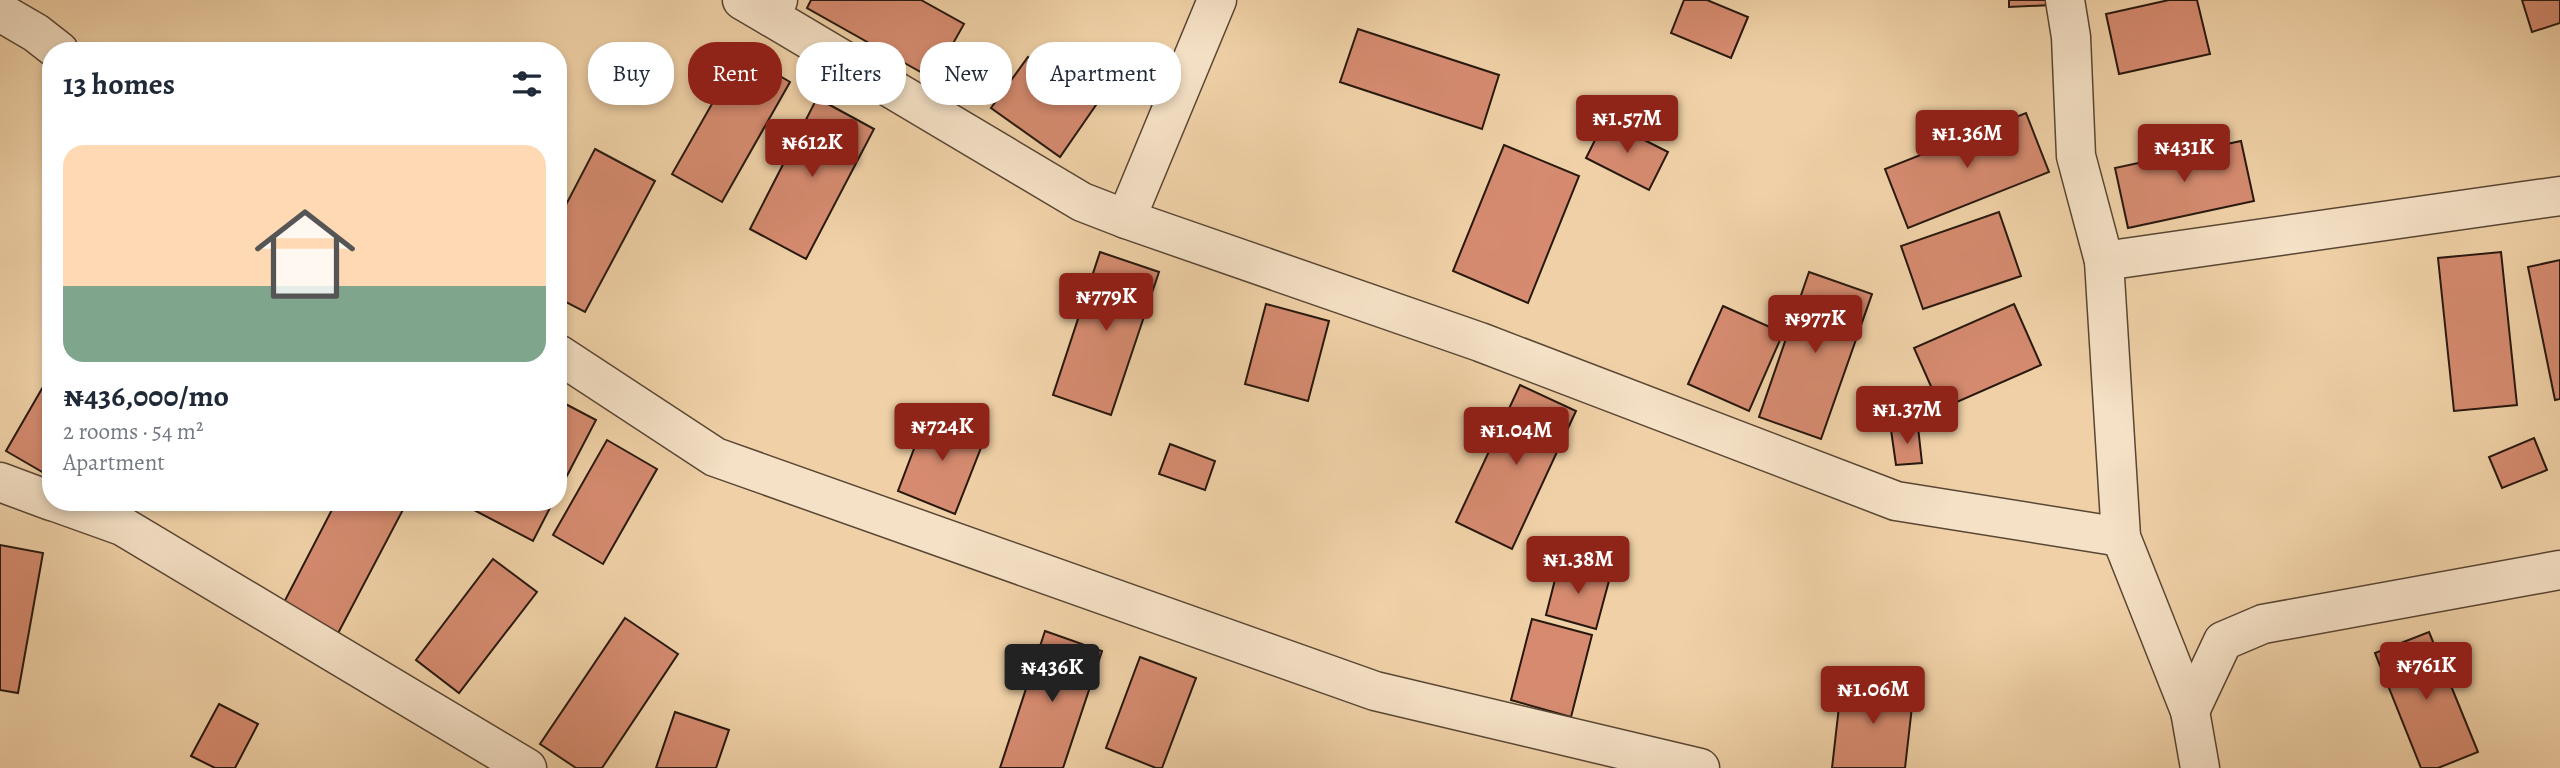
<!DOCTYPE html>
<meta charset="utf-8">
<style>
body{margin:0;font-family:Alegreya,serif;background:#f2f2f3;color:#1f2937;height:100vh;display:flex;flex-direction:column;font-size:26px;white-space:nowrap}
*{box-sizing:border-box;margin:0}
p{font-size:23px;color:#747a83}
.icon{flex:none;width:38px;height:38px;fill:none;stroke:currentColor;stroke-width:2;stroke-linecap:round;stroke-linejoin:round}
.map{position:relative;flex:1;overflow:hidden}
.panel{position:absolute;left:42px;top:42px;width:525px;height:469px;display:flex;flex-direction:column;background:#fff;border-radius:28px;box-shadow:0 4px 10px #0003}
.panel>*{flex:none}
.top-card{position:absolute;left:588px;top:42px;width:665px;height:63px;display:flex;gap:14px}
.price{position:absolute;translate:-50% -60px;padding:0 16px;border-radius:7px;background:#8f2418;color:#fff;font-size:23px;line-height:46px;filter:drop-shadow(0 2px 4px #0008)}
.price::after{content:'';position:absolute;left:50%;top:42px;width:21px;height:16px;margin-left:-10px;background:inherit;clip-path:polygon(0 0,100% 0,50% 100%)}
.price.on{background:#222;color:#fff}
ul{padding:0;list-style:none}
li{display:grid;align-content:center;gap:14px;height:371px;padding:0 21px}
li+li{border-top:2px solid #e0e1e3}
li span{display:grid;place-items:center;height:217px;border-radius:21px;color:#555}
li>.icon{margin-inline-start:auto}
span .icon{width:126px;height:126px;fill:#fffc;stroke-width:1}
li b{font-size:30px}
h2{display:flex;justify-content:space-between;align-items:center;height:84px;padding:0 21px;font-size:30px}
.chip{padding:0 24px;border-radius:28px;background:#fff;box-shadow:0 4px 10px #0003;font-size:24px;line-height:63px}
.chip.on{background:#8f2418;color:#fff}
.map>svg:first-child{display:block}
.building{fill:#d68b70;stroke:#27180e;stroke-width:2}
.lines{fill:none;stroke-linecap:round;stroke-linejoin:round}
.minor-casing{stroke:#594634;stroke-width:41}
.minor{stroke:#f5e1c6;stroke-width:38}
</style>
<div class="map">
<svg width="2560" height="768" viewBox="0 0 2560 768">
<rect width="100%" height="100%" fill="#f0d1a7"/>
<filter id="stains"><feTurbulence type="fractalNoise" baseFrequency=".00286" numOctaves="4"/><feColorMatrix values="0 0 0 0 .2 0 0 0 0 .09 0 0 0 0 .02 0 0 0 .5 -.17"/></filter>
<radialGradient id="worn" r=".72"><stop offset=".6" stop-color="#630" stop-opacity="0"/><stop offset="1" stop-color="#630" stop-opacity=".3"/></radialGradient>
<g class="building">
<polygon points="811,0 921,0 964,24 933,79 807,8"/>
<polygon points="1684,0 1707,0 1748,17 1731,58 1671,33"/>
<polygon points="2009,0 2050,0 2051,5 2009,7"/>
<polygon points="2169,0 2197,0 2210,54 2119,74 2106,14"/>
<polygon points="2522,0 2560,0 2560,23 2532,32"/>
<polygon points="1358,29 1499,75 1482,129 1340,82"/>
<polygon points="741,53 790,82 722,202 672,174"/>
<polygon points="1028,57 1096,105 1060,157 991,108"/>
<polygon points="817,98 874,129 806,259 750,229"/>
<polygon points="2026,113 2049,172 1908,228 1885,169"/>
<polygon points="1605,120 1668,152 1649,190 1586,158"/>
<polygon points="2241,141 2254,201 2128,228 2115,168"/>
<polygon points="1504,145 1579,176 1528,303 1453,271"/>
<polygon points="595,149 655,181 585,312 558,298 558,220"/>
<polygon points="1999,212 2021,276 1923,309 1901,246"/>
<polygon points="1100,252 1159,272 1111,415 1053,395"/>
<polygon points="2501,252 2517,405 2454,411 2438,258"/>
<polygon points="2560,260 2560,399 2555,400 2528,267"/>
<polygon points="1809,272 1872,294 1821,439 1759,417"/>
<polygon points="1266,304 1329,321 1308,401 1245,384"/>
<polygon points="2014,304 2041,365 1941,409 1914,348"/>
<polygon points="1723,306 1783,333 1749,411 1688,384"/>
<polygon points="51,373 51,477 6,451"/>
<polygon points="1520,385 1576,411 1512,549 1456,522"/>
<polygon points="558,400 596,420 558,493"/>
<polygon points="928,412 986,435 955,514 898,491"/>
<polygon points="1918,427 1922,463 1896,465 1891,430"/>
<polygon points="2534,438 2547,470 2502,488 2489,457"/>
<polygon points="607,440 657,469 603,564 553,535"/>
<polygon points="1170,444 1215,461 1205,490 1159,474"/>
<polygon points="336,502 407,502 334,641 279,612"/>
<polygon points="475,502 553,502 533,541 472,509"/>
<polygon points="0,545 43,553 18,693 0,690"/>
<polygon points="493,559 537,592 459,693 416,660"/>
<polygon points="1559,564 1610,577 1596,629 1546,615"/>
<polygon points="625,618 678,654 602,768 576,768 540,744"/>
<polygon points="1532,619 1592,635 1571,717 1511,700"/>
<polygon points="1045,631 1102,651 1063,768 1000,768"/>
<polygon points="2429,632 2478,752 2438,768 2421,768 2375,653"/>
<polygon points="1140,657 1196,678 1162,768 1156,768 1106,748"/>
<polygon points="1842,680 1914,689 1905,768 1832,768"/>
<polygon points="219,704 258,724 235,768 215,768 191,756"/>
<polygon points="675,712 729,730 716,768 656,768"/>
</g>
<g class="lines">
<g class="minor-casing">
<g id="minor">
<polyline points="742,0 771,17"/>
<polyline points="778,0 771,17 1082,202 1126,219 1480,342 1896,501 2121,537"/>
<polyline points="2065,0 2071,37 2076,156 2104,261 2121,537 2190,711 2200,768"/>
<polyline points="0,12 36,33 59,51"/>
<polyline points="1126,219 1217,0"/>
<polyline points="2104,261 2560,196"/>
<polyline points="558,354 715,457 1375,691 1700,768"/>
<polyline points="0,482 51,501"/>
<polyline points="55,502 122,526 527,768"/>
<polyline points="2190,711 2223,641 2263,624 2560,570"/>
</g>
</g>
<use href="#minor" class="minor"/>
</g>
<rect width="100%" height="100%" filter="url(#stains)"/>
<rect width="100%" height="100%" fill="url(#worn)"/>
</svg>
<b class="price" style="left:1627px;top:155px">₦1.57M</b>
<b class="price" style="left:1967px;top:170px">₦1.36M</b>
<b class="price" style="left:812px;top:179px">₦612K</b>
<b class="price" style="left:2184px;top:184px">₦431K</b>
<b class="price" style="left:1106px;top:333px">₦779K</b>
<b class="price" style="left:1815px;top:355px">₦977K</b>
<b class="price" style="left:1907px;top:446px">₦1.37M</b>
<b class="price" style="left:942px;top:463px">₦724K</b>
<b class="price" style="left:1516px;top:467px">₦1.04M</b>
<b class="price" style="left:1578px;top:596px">₦1.38M</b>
<b class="price" style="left:2426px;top:702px">₦761K</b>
<b class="price on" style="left:1052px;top:704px">₦436K</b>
<b class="price" style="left:1873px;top:726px">₦1.06M</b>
<div class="top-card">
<a class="chip">Buy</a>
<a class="chip on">Rent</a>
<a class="chip">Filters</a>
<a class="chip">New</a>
<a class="chip">Apartment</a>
</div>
<section class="panel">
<h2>13 homes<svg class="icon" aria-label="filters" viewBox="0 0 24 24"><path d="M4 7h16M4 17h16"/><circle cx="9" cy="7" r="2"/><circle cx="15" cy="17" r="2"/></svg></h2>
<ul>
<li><span style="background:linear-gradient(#ffd9b3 65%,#7fa58c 0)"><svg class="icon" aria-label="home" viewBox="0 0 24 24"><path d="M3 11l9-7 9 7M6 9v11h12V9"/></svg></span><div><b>₦436,000/mo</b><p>2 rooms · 54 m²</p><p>Apartment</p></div></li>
</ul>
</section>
</div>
